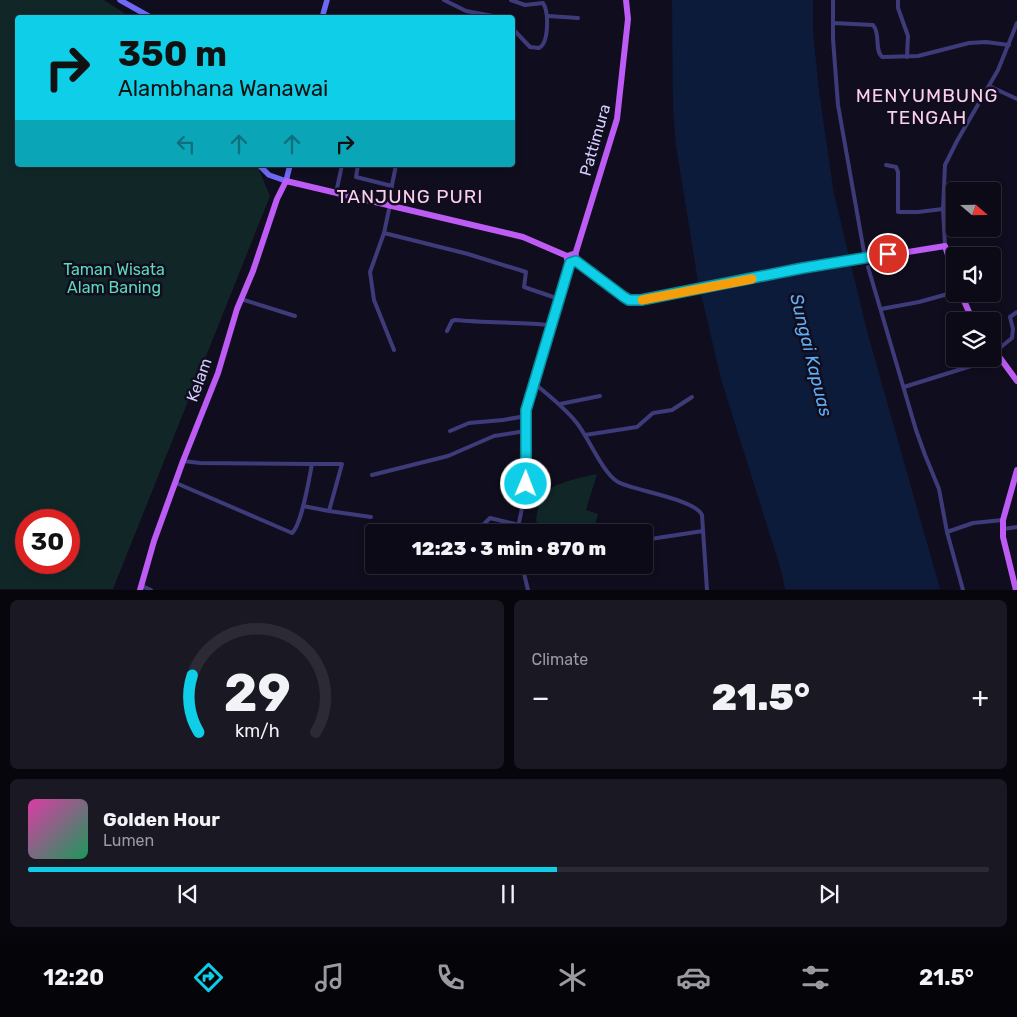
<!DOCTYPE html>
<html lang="en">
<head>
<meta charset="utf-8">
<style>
  body { margin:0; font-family:Rubik,sans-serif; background:#1a1823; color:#f1f3f6; height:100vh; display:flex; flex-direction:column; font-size:19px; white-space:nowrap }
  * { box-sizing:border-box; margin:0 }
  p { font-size:16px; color:#9a9aa1 }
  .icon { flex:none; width:28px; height:28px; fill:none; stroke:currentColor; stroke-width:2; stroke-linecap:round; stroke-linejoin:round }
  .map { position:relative; height:590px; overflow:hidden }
  .drawer { display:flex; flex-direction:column; gap:10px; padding:10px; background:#07060c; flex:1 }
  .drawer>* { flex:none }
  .banner { position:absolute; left:15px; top:15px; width:500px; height:152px; border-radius:5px; box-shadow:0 2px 8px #0003,0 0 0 1px #2c2b35; background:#0ecfe7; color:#111; overflow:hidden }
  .needle { width:32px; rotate:110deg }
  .fabs { position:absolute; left:946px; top:182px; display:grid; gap:10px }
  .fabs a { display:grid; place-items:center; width:55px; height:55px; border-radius:5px; background:#0c0a16; box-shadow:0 2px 8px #0003,0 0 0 1px #2c2b35; font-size:25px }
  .speed { position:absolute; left:15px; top:509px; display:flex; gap:10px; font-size:25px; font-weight:700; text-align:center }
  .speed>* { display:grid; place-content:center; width:65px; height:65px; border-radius:50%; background:#0c0a16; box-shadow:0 2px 8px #0003,0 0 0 1px #2c2b35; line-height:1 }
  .speed .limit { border:8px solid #d22; background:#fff; color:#111 }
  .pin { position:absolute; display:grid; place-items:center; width:42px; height:42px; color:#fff; margin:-21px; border:2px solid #fff; border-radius:50%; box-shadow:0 1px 5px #0007 }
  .me { position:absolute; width:55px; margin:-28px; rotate:1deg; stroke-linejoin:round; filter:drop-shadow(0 0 4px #0008) }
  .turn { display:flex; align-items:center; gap:18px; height:105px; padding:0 20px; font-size:22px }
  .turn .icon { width:65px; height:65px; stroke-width:2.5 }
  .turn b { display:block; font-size:35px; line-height:42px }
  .lanes { display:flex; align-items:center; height:48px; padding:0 20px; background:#0003; justify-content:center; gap:25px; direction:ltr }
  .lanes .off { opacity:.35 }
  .big { font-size:38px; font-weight:800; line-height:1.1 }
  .drawer .widget { flex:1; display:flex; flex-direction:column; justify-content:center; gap:8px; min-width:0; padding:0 18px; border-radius:8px; background:#1a1823 }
  .drawer .dial { align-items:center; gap:0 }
  .dial svg { height:130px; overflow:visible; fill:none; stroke:#2c2b35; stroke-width:7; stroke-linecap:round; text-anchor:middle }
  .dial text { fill:#f1f3f6; stroke:none }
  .song { display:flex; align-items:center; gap:15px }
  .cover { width:60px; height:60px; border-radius:8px; background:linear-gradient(135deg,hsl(320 70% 55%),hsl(150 70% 35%)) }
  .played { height:5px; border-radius:2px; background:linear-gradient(90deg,#0ecfe7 55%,#2c2b35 55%) }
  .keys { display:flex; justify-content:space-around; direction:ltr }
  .heat { display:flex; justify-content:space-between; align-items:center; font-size:28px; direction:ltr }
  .drawer .tiles { flex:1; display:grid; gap:10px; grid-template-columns:1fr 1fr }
  .widget:last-child { grid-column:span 2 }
  .trip { position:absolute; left:365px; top:524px; width:288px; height:50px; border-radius:5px; background:#0c0a16; box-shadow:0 2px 8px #0003,0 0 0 1px #2c2b35; font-weight:800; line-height:50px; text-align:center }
  .menu { display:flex; height:80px; justify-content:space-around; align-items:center; background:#050409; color:#9a9aa1 }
  .menu .icon { width:35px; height:35px }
  .menu .active { color:#0ecfe7 }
  .menu b { font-size:22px; color:#f1f3f6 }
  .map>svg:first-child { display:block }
  .green { fill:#112727; fill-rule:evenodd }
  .water { fill:#0c1b39 }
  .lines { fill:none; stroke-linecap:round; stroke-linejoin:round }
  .street { stroke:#3e3b7a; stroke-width:4 }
  .secondary { stroke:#6f6af6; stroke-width:5.5 }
  .primary { stroke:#bd5bf5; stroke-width:6 }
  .route-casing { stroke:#098796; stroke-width:12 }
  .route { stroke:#0ecfe7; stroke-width:9 }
  .slow { stroke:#f59e0b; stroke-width:9 }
  .labels { text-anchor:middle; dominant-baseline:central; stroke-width:5; stroke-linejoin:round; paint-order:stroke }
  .street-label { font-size:16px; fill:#d3cdfc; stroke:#100d1e }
  .park-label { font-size:16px; fill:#5ed7ba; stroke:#100d1e }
  .water-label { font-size:18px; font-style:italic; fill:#61aff6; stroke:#100d1e }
  .quarter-label { font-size:19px; letter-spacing:1px; fill:#fccfeb; stroke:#100d1e }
</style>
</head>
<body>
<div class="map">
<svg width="1017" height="590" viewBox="0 0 1017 590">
  <rect width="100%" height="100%" fill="#100d1e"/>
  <g class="green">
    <path d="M0,0h104l26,17 -112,1v147h239l13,31 -157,393h-113zM26,520h43v42h-43z"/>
    <path d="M597,474l-11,36 12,4 -5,18h-47l-1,-3 -5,-2 -4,-6c1,-10 4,-23 11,-30 8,-8 39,-15 50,-17z"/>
  </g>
  <polygon class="water" points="672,0 813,0 813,32 819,91 834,194 867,331 940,589 785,589 781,570 721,379 698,281 676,146 673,110"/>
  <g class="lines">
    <g class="street">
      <polyline points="444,0 466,11 504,18"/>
      <path d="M511,0l14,5 18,-2c6,9 6,40 -4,45l-9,-1 -18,-19"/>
      <polyline points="833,0 833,39 838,105 864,252"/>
      <polyline points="898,0 898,8 908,36 907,57"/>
      <polyline points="548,16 578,18"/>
      <path d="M833,23l40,2c8,9 1,25 9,32l36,-1 51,-13 17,-1 23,3"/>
      <polyline points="989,86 1017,99"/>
      <polyline points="358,165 356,177 392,186"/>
      <polyline points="886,165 896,167 898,172 898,212 918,212 943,209"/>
      <polyline points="336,193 342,165"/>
      <polyline points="388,205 396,165"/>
      <polyline points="390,205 384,233 370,272 374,300 394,350"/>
      <polyline points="384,233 468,254 526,272 524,287 559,299"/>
      <polyline points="945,246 943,209 945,165 957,141 998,70 1017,23"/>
      <polyline points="868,267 916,430 925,455 939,489 947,532 963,590"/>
      <polyline points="241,299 295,316"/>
      <polyline points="881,309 919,302 955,292"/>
      <path d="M447,331l5,-10 3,-1c32,3 64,2 97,5"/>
      <polyline points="996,351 1012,338 1013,329 1010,317 1017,312"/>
      <path d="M534,383c14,12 30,24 42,39 12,14 27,52 42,60 17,9 77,17 84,33l5,75"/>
      <polyline points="904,387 1000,357"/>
      <polyline points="560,404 600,396"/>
      <polyline points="450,431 469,423 503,420 526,416"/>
      <polyline points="585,435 637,427 653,413 672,410 692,397"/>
      <polyline points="312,464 342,464 329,511 371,517"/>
      <polyline points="372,475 448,456 494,436 526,431"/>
      <path d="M176,483l116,50c10,-9 17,-54 20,-69l-112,-1 -17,-2"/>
      <polyline points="303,506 329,511"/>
      <polyline points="1003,529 1017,527"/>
      <polyline points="461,530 464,532"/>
      <polyline points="476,532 490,518 519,525"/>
      <polyline points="517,532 525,494 527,410 570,263"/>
      <polyline points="947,532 973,523 1003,520"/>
      <polyline points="644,540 703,531"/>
      <polyline points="522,565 528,590"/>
      <polyline points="142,586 151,590"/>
    </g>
    <g class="secondary">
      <polyline points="120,0 152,18"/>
      <polyline points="322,18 327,0"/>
      <polyline points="259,165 269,175 286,181 290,165"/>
    </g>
    <g class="primary">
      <polyline points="575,255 617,119 628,19 626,0"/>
      <path d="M575,261c11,11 44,37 59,39l64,-10 105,-21 142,-23 10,30"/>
      <polyline points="961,294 973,321"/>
      <polyline points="992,347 1017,381"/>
      <polyline points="140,590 154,541 183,461 218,373 237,309 253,271 277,199 286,181 523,237 567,256 573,254 576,256 575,261 570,263 567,259 567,256"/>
      <polyline points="1016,590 1003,537 1003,520 1017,470"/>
    </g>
  </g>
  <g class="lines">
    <g class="route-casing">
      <polyline id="route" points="526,484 526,410 570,263 576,261 624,297 629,300 641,300 803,268 888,254"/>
    </g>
    <use href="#route" class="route"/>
    <polyline class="slow" points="642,300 752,279"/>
  </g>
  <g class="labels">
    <g class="street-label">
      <text transform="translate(595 140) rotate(-74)">Pattimura</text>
      <text transform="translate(199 380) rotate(-70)">Kelam</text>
    </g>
    <g class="park-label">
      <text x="114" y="269">Taman Wisata<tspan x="114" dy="18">Alam Baning</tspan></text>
    </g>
    <g class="water-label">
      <text transform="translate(811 355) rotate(76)">Sungai Kapuas</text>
    </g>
    <g class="quarter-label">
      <text x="927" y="95">MENYUMBUNG<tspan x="927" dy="22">TENGAH</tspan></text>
      <text x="410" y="196">TANJUNG PURI</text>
    </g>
  </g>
</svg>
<div class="fabs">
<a><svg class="needle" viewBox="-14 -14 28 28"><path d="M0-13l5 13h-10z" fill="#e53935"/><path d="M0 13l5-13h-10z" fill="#9a9aa1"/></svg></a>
<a><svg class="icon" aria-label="sound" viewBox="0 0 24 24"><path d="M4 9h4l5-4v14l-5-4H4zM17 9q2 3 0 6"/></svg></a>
<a><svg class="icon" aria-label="layers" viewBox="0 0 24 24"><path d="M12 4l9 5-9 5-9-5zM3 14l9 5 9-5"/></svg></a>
</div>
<div class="speed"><div class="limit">30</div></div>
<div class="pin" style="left:888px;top:254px;background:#d93025"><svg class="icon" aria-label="arrive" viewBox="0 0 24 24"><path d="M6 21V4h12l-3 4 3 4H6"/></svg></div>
<svg class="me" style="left:526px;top:484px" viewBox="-20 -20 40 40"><circle r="17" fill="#0ecfe7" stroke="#fff" stroke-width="3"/><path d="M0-11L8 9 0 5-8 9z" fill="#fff"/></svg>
<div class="trip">12:23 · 3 min · 870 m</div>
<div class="banner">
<div class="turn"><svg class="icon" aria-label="right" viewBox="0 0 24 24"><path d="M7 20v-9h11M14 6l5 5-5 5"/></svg><div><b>350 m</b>Alambhana Wanawai</div></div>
<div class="lanes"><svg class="icon off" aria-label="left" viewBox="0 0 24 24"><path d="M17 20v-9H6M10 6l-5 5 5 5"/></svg><svg class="icon off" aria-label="ahead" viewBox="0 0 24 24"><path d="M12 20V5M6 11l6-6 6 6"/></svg><svg class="icon off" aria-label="ahead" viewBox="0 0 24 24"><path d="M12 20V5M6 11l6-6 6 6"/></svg><svg class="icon" aria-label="right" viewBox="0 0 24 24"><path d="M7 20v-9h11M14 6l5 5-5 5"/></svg></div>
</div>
</div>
<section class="drawer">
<div class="tiles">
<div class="widget dial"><svg viewBox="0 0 100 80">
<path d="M14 69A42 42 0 1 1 86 69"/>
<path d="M14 69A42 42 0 0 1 10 34" stroke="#0ecfe7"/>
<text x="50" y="56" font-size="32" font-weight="700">29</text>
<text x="50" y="72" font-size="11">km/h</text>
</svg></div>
<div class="widget"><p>Climate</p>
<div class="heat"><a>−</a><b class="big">21.5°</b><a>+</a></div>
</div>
<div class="widget">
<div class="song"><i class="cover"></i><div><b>Golden Hour</b><p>Lumen</p></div></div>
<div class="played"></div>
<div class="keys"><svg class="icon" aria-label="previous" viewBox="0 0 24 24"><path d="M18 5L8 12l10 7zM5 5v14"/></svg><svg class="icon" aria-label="pause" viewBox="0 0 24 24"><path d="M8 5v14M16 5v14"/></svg><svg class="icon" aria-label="next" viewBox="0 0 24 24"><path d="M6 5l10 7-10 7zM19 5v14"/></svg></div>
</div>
</div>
</section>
<nav class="menu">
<b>12:20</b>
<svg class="icon active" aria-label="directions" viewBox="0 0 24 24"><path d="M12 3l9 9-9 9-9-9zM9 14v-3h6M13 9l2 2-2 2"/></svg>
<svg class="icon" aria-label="music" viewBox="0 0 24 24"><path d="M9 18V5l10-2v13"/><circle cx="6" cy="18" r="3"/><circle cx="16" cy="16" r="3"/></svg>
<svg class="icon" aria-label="phone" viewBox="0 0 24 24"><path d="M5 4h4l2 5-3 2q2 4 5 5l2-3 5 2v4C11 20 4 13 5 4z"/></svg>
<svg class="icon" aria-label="climate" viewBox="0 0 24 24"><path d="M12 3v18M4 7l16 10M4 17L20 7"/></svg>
<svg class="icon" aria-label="car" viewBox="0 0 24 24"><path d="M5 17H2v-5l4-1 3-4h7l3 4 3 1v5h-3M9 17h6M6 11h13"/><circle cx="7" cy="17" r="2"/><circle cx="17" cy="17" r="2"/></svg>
<svg class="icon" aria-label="filters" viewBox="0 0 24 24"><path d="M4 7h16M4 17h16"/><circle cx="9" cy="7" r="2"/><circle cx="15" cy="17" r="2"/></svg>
<b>21.5°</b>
</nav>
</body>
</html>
